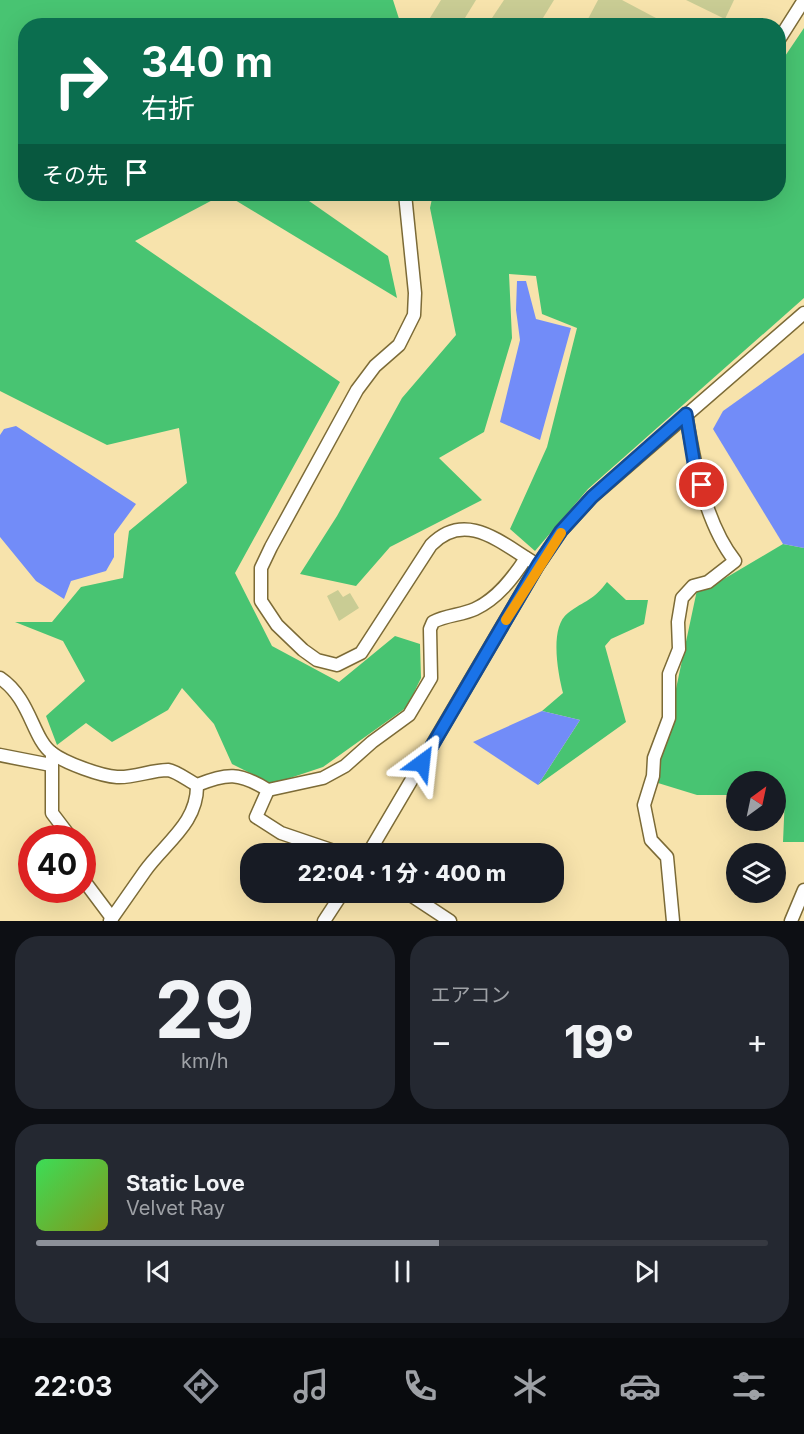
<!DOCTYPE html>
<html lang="ja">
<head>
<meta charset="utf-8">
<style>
  body { margin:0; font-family:Inter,"Noto Sans JP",sans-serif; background:#242831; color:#f1f3f6; height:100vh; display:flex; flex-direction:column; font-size:22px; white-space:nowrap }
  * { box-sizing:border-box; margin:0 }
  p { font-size:20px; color:#9ea1a6 }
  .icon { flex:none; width:33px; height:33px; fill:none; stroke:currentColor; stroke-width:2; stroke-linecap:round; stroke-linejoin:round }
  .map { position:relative; height:921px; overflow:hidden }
  .sheet { display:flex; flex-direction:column; gap:15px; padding:15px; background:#0d0f14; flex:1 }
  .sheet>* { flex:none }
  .guide { position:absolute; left:18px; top:18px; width:768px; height:183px; border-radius:24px; box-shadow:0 6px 24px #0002; background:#0b6e4f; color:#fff; overflow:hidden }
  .needle { width:39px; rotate:33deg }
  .tools { position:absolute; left:726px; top:771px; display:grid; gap:12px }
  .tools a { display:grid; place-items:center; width:60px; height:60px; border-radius:50%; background:#171b24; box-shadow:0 6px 24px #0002; font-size:30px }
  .speed { position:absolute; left:18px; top:825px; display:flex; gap:12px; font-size:30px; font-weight:700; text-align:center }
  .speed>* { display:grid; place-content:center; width:78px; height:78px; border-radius:50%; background:#171b24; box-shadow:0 6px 24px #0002; line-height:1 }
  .speed .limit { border:9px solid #d22; background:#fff; color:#111 }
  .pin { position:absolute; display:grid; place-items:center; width:51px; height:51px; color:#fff; margin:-26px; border:3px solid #fff; border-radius:50%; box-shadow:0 2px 6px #0007 }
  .me { position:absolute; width:66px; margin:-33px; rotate:30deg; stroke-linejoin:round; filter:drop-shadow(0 0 4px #0008) }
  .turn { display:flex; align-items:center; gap:21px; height:126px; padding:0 24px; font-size:27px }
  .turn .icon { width:78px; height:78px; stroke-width:2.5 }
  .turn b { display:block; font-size:42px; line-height:51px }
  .then { display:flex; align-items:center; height:57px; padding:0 24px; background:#0003; gap:12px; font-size:22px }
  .big { font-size:45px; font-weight:800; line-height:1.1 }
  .sheet .tile { flex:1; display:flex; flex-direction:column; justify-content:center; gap:9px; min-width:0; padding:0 21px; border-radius:24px; background:#242831 }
  .sheet .dial { align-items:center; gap:0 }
  .dial b { font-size:78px; line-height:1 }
  .song { display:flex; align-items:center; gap:18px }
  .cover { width:72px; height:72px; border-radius:9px; background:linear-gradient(135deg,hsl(130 70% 55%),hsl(70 70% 35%)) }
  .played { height:6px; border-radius:3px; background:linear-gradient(90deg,#8c9099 55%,#363941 55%) }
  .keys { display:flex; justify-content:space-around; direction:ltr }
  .heat { display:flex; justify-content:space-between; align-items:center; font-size:33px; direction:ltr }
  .sheet .tiles { flex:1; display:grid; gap:15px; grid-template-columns:1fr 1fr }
  .tile:last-child { grid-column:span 2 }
  .trip { position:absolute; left:240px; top:843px; width:324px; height:60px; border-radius:24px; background:#171b24; box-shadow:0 6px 24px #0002; font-weight:800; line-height:60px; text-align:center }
  .tab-bar { display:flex; height:96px; justify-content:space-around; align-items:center; background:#090b0e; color:#9ea1a6 }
  .tab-bar .icon { width:42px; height:42px }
  .tab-bar .on { color:#8c9099 }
  .tab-bar b { font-size:27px; color:#f1f3f6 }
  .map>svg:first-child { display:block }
  .forest { fill:#48c472 }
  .water { fill:#728cf8 }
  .building { fill:#c9cc94 }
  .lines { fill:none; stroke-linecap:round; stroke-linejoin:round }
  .minor-casing { stroke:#7c6b37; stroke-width:15 }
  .minor { stroke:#fff; stroke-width:12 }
  .route-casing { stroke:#114b97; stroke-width:15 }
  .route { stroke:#1a73e8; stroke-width:10 }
  .slow { stroke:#f59e0b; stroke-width:10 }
</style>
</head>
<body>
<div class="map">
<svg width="804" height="921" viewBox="0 0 804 921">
  <rect width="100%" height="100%" fill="#f7e3ac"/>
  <g class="forest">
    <polygon points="0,0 393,0 401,25 26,26 26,194 224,194 135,241 340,382 235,573 272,646 339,682 395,636 420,644 421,678 407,707 323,767 272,784 232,764 214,724 182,688 168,710 112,742 86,723 57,745 46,716 85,681 63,641 15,622 52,622 81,587 123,578 129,531 187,483 179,428 107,445 0,391"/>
    <polygon points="804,28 804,298 588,489 535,551 510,529 547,447 577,328 542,314 536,276 509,274 512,338 484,432 439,458 482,500 390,547 356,586 300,574 337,516 402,398 456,335 430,208 433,194 778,194 779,65"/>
    <polygon points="225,194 299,194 388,256 397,298"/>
    <polygon points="783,544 804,548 804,842 783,842 785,796 776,795 776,782 736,782 736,795 697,795 658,783 660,764 697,590 712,586"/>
    <path d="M607,582l19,18h22l-4,24 -33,15 -6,7 21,76 -88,63 42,-65 -38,-9 21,-18c-5,-19 -14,-66 5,-80 17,-13 25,-12 39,-31z"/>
  </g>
  <g class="water">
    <polygon points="517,281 526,281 536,319 571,328 540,440 500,422 520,340 516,310"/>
    <polygon points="804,353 804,548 783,544 713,429 723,411"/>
    <polygon points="16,426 136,504 114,534 114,557 106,571 71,581 64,599 36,581 0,537 0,435 4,429"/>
    <polygon points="542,711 580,720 538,785 473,742"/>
  </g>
  <g class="building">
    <polygon points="441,0 476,0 460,26 425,26"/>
    <polygon points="504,0 554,0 538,26 504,26 492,18"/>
    <polygon points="598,0 622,0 671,26 601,26 588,19"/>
    <polygon points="686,0 734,0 725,19"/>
    <polygon points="338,590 343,597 350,593 359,608 339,621 327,596"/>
  </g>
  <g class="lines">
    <g class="minor-casing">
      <g id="minor">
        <polyline points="778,41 804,0"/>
        <path d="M405,194l10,99 -1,22 -15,30 -24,21 -18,24 -86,157 -10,21v33l16,24 26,25 14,10 20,5 24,-12 70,-108c36,-37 73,1 107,20"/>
        <path d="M0,678c31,21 32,60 52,75 13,10 49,23 65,24 17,1 34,-7 51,-7 8,1 21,11 29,15 30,-12 42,-13 71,5l55,-12 22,-12 27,-24 37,-27 22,-37 -1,-49 3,-7c13,-7 29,-7 42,-13 22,-10 38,-31 51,-51"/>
        <polyline points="52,753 52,813 71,838"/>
        <polyline points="0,755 51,765"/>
        <polyline points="268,790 256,817 281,833 343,854"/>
        <polyline points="368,854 538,565 561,531 592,497 804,313"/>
        <polyline points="82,860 82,868"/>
        <polyline points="82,878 112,918"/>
        <polyline points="406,892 450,921"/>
        <path d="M110,921c12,-17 23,-33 35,-50 20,-28 53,-48 52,-86"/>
        <polyline points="324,921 343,892"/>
        <path d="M673,921l-6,-64 -16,-17 -7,-35 9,-29 1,-18 15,-40v-44l10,-25 -1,-27 4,-24 11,-12 15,-4 27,-21c-30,-38 -41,-99 -49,-147"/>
        <polyline points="791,921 804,890"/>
      </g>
    </g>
    <use href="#minor" class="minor"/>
  </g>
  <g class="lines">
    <g class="route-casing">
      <polyline id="route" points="422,763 538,565 561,531 592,497 686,414 694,463 702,485"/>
    </g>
    <use href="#route" class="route"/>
    <polyline class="slow" points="506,620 561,533"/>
  </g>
</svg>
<div class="tools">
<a><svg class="needle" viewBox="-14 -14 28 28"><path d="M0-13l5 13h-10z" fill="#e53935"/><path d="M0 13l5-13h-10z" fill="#9ea1a6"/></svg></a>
<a><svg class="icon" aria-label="layers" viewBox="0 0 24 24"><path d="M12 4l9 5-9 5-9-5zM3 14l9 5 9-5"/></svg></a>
</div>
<div class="speed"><div class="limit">40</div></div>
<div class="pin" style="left:702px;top:485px;background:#d93025"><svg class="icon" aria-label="arrive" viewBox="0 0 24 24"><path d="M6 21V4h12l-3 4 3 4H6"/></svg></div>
<svg class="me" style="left:422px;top:763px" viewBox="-20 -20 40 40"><path d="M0-17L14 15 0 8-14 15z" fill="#1a73e8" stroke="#fff" stroke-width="4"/></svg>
<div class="trip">22:04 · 1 分 · 400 m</div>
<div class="guide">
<div class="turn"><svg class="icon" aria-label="right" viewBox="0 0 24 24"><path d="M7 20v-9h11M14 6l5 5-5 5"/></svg><div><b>340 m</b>右折</div></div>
<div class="then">その先<svg class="icon" aria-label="arrive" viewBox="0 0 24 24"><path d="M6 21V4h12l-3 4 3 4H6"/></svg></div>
</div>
</div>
<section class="sheet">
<div class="tiles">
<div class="tile dial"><b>29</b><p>km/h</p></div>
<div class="tile"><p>エアコン</p>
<div class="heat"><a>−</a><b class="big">19°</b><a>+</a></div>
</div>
<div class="tile">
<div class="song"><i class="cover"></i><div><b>Static Love</b><p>Velvet Ray</p></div></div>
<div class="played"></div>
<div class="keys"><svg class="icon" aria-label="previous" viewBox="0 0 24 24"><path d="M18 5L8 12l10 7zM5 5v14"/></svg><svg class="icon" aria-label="pause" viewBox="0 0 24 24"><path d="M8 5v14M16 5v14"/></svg><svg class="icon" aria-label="next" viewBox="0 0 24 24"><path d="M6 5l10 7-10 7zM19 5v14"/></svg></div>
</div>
</div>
</section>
<nav class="tab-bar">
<b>22:03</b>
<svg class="icon on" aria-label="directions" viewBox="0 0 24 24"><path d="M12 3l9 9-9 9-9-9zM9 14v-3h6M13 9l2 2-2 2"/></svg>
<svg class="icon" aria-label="music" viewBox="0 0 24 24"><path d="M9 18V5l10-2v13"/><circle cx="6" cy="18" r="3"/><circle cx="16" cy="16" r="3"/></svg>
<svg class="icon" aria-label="phone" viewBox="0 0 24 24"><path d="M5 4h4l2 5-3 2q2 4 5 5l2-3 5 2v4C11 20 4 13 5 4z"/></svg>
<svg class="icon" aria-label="climate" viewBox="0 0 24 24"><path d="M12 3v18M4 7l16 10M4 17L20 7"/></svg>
<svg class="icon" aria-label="car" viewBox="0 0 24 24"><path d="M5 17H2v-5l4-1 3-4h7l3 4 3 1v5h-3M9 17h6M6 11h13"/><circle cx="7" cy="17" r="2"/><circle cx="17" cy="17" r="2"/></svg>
<svg class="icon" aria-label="filters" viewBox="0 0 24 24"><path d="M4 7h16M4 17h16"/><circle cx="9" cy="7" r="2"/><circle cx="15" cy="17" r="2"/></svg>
</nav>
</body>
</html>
